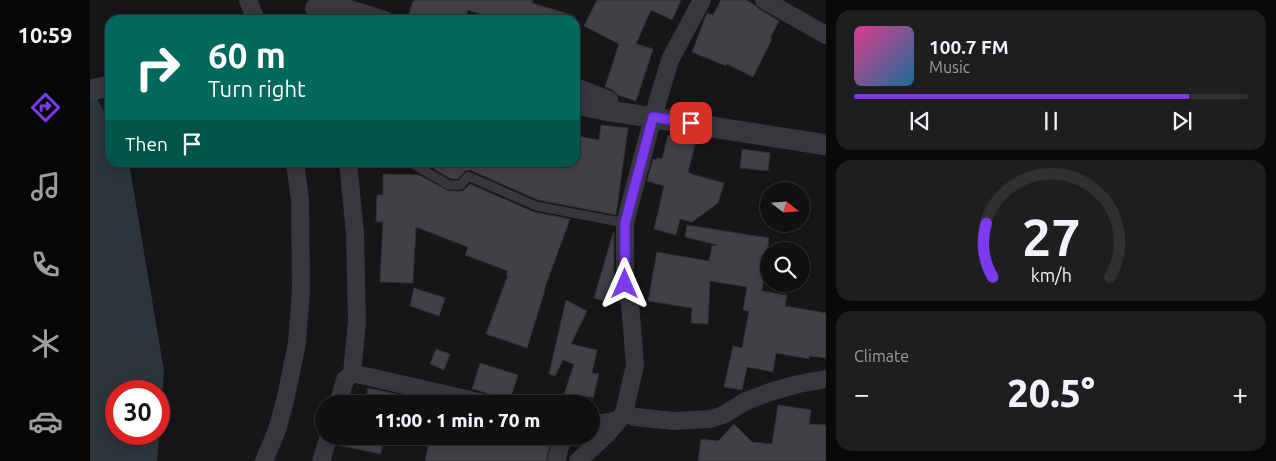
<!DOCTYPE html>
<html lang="en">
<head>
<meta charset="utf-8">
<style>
  body { margin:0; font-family:Ubuntu,sans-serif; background:#1e1e20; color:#f1f3f6; height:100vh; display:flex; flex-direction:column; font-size:19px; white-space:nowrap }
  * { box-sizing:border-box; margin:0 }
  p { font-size:16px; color:#9c9d9f }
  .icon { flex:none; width:28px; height:28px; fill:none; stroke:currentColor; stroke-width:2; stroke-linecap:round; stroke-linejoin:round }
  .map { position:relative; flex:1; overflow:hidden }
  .drawer { display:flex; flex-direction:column; gap:10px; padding:10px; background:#09090a; width:450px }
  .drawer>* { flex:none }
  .hud { position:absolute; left:15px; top:15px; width:475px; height:152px; border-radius:15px; box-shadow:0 2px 8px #0003,0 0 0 1px #303032; background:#00695c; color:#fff; overflow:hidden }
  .needle { width:32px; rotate:107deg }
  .controls { position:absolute; left:670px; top:182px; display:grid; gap:10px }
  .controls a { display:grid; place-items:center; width:50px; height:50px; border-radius:50%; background:#101012; box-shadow:0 2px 8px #0003,0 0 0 1px #303032; font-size:25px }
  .speed { position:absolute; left:15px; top:380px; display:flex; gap:10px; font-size:25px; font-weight:700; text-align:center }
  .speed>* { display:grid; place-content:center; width:65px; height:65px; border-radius:50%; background:#101012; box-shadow:0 2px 8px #0003,0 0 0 1px #303032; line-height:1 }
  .speed .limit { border:8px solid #d22; background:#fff; color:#111 }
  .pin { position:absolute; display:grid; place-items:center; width:42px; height:42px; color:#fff; margin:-21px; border-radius:10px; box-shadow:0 2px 8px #0006 }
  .me { position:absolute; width:55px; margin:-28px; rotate:0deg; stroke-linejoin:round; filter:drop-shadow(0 0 4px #0008) }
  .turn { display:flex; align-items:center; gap:18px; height:105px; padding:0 20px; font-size:22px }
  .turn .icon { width:65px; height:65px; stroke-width:2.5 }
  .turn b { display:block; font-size:35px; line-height:42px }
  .then { display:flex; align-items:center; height:48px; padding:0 20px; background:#0003; gap:10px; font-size:19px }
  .big { font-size:38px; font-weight:800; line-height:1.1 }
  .drawer .widget { flex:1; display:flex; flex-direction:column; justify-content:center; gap:8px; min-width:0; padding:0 18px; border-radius:15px; background:#1e1e20 }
  .drawer .dial { align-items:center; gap:0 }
  .dial svg { height:130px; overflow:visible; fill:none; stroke:#303032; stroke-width:7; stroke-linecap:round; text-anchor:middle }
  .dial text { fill:#f1f3f6; stroke:none }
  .song { display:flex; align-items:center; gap:15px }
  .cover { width:60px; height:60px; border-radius:8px; background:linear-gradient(135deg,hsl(330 70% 55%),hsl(200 70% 35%)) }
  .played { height:5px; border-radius:2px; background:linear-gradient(90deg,#7c3aed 85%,#303032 85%) }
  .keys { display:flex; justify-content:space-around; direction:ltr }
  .heat { display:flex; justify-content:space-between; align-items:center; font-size:28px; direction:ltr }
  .trip { position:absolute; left:225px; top:395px; width:285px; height:50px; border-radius:25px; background:#101012; box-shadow:0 2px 8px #0003,0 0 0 1px #303032; font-weight:800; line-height:50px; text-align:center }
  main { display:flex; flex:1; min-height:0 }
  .menu { display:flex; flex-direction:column; width:90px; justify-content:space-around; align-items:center; background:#060607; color:#9c9d9f }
  .menu .icon { width:35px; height:35px }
  .menu .active { color:#7c3aed }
  .menu b { font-size:22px; color:#f1f3f6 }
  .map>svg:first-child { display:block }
  .water { fill:#2c353c; fill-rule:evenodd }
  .building { fill:#404145; stroke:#303034 }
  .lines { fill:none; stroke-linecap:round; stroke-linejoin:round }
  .service { stroke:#37383d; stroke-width:9 }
  .minor { stroke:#37383d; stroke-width:18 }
  .tertiary { stroke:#37383d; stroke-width:21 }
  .route-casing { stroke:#51269a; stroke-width:12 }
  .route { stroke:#7c3aed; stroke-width:9 }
</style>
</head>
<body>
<main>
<nav class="menu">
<b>10:59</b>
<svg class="icon active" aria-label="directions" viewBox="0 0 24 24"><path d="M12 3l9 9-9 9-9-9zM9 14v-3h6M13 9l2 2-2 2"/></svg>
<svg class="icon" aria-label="music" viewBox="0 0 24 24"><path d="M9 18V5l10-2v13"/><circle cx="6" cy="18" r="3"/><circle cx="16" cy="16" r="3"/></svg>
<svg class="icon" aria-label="phone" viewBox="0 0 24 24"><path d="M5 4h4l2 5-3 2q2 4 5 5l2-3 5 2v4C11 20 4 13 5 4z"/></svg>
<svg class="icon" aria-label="climate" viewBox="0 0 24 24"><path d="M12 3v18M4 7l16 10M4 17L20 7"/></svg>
<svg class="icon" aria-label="car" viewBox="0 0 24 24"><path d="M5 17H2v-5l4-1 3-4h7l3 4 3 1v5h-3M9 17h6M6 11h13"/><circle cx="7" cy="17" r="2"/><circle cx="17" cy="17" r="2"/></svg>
</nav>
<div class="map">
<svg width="736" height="461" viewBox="0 0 736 461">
  <rect width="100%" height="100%" fill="#161618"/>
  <path class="water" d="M0,85l20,38v39l19,1 35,208 -7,90h-67zM26,391h43v43h-43z"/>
  <g class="building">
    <polygon points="325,0 443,0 442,3 485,16 484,20 410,20 378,10 375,19 373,18 372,20 317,20 323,1 325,1"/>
    <polygon points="507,0 591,0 582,20 561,10 546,44 563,49 546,101 528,95 523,90 515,87 529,44 494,26"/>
    <polygon points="631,0 656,0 665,5 669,9 689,21 680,38 682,39 663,77 637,64 636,66 602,52 617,13 623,15"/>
    <polygon points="511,125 538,128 526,215 448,200 380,170 375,171 368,179 361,179 344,169 346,162 485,162 485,155 488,136 509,140"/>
    <polygon points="578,135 606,142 598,172 601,173 601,174 634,183 628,203 602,222 590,219 586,235 564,229 574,186 557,181 563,159 566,160 567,158 572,159"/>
    <polygon points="652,149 680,153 678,171 650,168"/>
    <polygon points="293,174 329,175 359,191 373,191 380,184 444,212 480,219 454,290 455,290 437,348 396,334 418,275 416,275 418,271 375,255 378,247 326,227 323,283 290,282 293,222 286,222 287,195 293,195"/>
    <polygon points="597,225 679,238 672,291 697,295 695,306 736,313 736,358 719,356 719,359 686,353 683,372 657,367 652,390 634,387 643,346 652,348 659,311 653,310 657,287 620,281 618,324 601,323 602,308 558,301 567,252 619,261 622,246 628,245 595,237"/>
    <polygon points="523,233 524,233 524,284 527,296 524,295 521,303 504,298"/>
    <polygon points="324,288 355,298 349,316 320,306"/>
    <polygon points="476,300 497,311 481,344 507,350 502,373 509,374 503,398 495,396 494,404 471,404 484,364 473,360 465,376 459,374"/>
    <polygon points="346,349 360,354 354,370 340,364"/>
    <polygon points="390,363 428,375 421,396 415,394 413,400 406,398 400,394 382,389"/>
    <polygon points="278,388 334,400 333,404 275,404"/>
    <polygon points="688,405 721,410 719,424 736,425 736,461 608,461 611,439 628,441 644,424 662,442 682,444"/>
    <polygon points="249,436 294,436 291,454 247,445"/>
    <polygon points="340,436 462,436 456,461 335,461"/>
  </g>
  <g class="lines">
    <polyline class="service" points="310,162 323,164 359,185 371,185 378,176 446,206 535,223"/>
    <g class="minor">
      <polyline points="158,0 166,20"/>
      <polyline points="674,0 736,35"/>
      <polyline points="224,8 260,9 295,20"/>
      <polyline points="485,87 519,100 520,111"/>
      <polyline points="258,162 265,233 267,322 262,373 398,404"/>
      <polyline points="248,404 255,380 262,373"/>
      <polyline points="534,413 545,417 584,421 620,419 633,415 656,401 680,392 708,384 736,379"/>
      <polyline points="501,425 529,420 534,413 545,365 540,303 535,284 535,223 563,117 580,60 612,0"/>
      <polyline points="174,461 187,430 195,401 207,343 211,289 210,200 205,162"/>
      <polyline points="231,461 239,436"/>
      <polyline points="466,461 473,436"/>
      <polyline points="488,461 517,434 529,420"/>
    </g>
    <g class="tertiary">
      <polyline points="0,90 20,86"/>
      <polyline points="485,104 520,111 736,145"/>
    </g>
  </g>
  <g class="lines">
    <g class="route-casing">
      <polyline id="route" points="535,284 535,223 563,117 601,123"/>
    </g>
    <use href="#route" class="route"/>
  </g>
</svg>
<div class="controls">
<a><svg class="needle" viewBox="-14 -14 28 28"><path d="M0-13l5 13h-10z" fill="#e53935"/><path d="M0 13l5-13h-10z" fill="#9c9d9f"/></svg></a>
<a><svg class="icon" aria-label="search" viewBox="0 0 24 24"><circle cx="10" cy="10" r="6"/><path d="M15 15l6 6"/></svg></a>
</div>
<div class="speed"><div class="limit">30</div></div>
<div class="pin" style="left:601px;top:123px;background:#d93025"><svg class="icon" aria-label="arrive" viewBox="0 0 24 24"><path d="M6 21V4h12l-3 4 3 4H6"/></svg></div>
<svg class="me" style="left:535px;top:284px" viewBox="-20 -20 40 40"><path d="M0-17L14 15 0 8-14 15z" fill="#7c3aed" stroke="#fff" stroke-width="4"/></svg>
<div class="trip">11:00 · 1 min · 70 m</div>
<div class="hud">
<div class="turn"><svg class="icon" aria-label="right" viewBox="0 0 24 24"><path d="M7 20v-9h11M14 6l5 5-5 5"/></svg><div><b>60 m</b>Turn right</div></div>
<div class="then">Then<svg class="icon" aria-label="arrive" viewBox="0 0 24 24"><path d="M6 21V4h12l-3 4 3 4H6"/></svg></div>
</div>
</div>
<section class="drawer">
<div class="widget">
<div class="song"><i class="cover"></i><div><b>100.7 FM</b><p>Music</p></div></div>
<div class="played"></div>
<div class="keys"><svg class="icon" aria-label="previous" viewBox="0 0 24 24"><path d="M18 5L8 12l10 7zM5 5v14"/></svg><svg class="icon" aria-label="pause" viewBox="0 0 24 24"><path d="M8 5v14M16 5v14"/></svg><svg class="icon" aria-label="next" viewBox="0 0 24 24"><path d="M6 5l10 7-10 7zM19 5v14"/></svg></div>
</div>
<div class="widget dial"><svg viewBox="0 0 100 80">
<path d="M14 69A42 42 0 1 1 86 69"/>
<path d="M14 69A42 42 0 0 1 10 36" stroke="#7c3aed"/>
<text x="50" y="56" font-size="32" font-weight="700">27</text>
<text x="50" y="72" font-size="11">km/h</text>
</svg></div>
<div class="widget"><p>Climate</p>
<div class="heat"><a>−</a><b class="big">20.5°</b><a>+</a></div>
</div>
</section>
</main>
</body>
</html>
